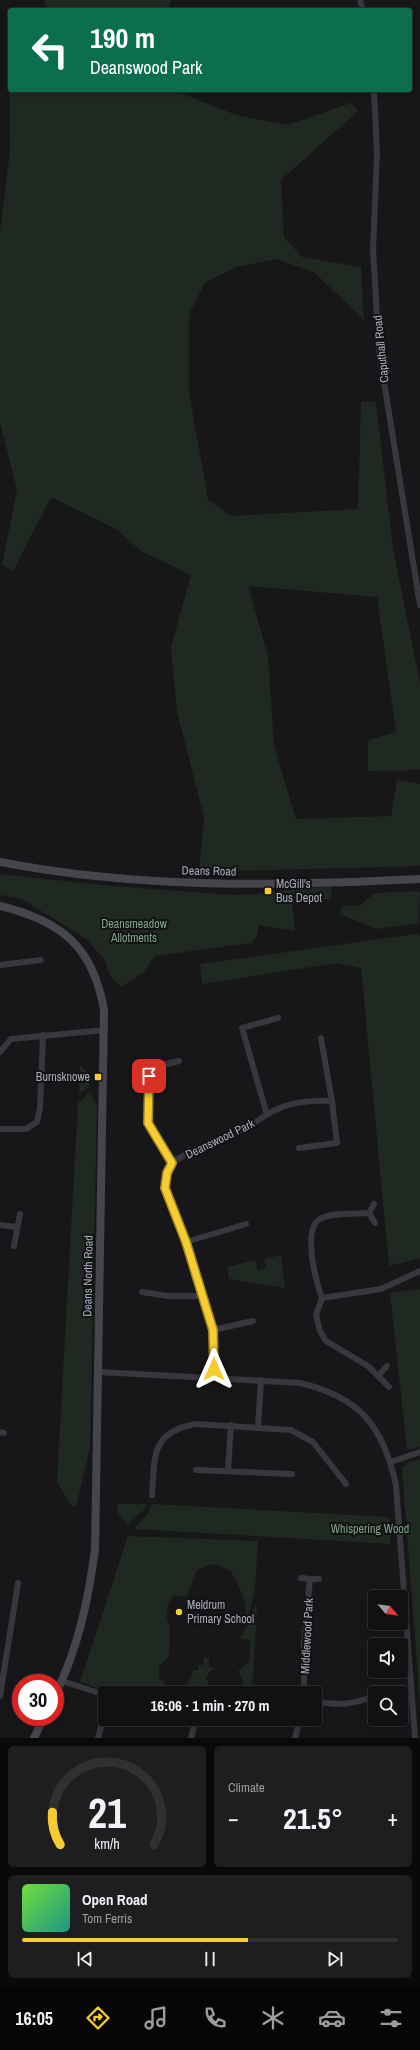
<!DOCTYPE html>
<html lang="en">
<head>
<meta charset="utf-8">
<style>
  body { margin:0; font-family:"Archivo Narrow",sans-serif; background:#1e1e20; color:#f1f3f6; height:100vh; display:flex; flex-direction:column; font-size:15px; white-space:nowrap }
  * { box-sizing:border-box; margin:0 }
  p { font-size:13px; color:#9c9d9f }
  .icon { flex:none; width:22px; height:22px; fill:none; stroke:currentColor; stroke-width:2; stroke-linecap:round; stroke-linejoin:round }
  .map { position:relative; height:1738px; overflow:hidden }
  .panel { display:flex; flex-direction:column; gap:8px; padding:8px; background:#09090a; flex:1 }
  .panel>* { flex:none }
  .top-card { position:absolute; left:8px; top:8px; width:404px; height:84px; border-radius:4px; box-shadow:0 2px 10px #0003,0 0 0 1px #303032; background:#0b6e4f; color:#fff; overflow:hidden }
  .needle { width:26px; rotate:119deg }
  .tools { position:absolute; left:368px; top:1590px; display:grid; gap:8px }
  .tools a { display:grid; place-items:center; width:40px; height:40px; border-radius:4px; background:#111012; box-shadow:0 2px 10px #0003,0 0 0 1px #303032; font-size:20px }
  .speed { position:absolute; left:12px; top:1674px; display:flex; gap:8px; font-size:20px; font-weight:700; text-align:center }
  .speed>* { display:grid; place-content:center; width:52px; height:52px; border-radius:50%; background:#111012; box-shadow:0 2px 10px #0003,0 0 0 1px #303032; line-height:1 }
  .speed .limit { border:6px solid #d22; background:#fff; color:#111 }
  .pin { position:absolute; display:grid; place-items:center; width:34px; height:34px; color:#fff; margin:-17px; border-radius:8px; box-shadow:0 2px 6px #0006 }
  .me { position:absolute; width:44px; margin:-22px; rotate:0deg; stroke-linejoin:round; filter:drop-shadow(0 0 3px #0008) }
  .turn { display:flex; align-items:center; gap:14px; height:84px; padding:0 16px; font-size:18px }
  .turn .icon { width:52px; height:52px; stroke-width:2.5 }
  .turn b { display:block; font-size:28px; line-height:34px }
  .big { font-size:30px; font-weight:800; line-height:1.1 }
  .panel .tile { flex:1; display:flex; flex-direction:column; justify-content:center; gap:6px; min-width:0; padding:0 14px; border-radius:6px; background:#1e1e20 }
  .panel .dial { align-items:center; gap:0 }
  .dial svg { height:104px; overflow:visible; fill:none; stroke:#303032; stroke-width:7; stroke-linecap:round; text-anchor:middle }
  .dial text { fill:#f1f3f6; stroke:none }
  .song { display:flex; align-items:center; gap:12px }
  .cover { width:48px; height:48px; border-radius:6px; background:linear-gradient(135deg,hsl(100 70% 55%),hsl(170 70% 35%)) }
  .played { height:4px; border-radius:2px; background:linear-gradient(90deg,#f6cd31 60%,#303032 60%) }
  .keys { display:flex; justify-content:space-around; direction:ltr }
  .heat { display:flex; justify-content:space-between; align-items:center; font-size:22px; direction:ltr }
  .panel .tiles { flex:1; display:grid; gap:8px; grid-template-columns:1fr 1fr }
  .tile:last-child { grid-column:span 2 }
  .trip { position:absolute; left:98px; top:1686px; width:224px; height:40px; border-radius:4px; background:#111012; box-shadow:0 2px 10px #0003,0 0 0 1px #303032; font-weight:800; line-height:40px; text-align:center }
  .tabs { display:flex; height:64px; justify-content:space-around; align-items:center; background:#070607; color:#9c9d9f }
  .tabs .icon { width:28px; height:28px }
  .tabs .on { color:#f6cd31 }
  .tabs b { font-size:18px; color:#f1f3f6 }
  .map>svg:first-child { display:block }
  .green { fill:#202822 }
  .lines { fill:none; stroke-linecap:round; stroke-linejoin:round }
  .street { stroke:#37373d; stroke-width:6 }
  .secondary { stroke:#45464d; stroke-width:8 }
  .route-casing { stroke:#a08520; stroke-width:10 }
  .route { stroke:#f6cd31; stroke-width:7 }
  .poi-dot { fill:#f6cd31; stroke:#121113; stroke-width:1.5 }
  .labels { text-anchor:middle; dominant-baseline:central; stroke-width:4; stroke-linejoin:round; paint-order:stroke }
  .street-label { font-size:12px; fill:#a8abb9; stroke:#121113 }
  .poi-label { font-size:12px; fill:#a8abb9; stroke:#121113; text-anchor:start }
  .park-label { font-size:12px; fill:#7fa486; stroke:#121113 }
</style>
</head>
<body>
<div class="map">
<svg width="420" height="1738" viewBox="0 0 420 1738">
  <rect width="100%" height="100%" fill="#171618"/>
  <g class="green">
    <polygon points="45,0 171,0 169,10 46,10"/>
    <polygon points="10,73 10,90 179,90 181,93 236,115 287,125 351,103 358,111 281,180 284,237 302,257 361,267 364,320 314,272 276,259 236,267 205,283 189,314 189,392 208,500 232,516 358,509 361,402 376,402 393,549 420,683 420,770 368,771 368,740 396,732 377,597 248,586 268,655 274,745 296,819 391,816 397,780 420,784 420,866 199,872 204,817 177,712 171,647 191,575 141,551 116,529 51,497 13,571 2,564 17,490 0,423 0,232 10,150 9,74"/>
    <polygon points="0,874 113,886 234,895 266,893 300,888 332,887 331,899 292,903 295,931 258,925 258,933 252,943 155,956 143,973 121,987 110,976 105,960 86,939 22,899 0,895"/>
    <polygon points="417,891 420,892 419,923 377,929 340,914 343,906 359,906 375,893"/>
    <polygon points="417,934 420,936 420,1258 389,1266 361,968 337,963 202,984 200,964"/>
    <polygon points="80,1065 90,1075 89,1086 79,1094"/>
    <polygon points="90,1092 97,1106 90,1448 76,1506 71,1505 57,1482 78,1103"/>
    <polygon points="281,1255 285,1288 229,1279 227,1267 255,1260 258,1271 266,1268 264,1259"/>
    <polygon points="420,1289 420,1447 407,1450 390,1293"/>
    <polygon points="420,1460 420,1704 402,1468 410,1461"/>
    <polygon points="118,1504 146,1504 145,1509 128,1525 117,1512"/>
    <polygon points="152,1504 389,1517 391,1544 134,1529 149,1512"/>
    <path d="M128,1536l130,5 -3,48 -8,32h-1c1,-22 -6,-33 -16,-51l-17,-6 -16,6 -10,26h-12l-7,7 -1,17 3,4 -1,33 -10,9v11l10,12 10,1 13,-13 1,-7h5l1,-5h4l1,-8 5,1v9l6,1 -6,4 -3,6 3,6 -4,9h-94l-31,-11z"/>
    <polygon points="255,1606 257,1606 252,1693 238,1693 242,1689 243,1680 238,1671 249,1662 250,1640 239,1639 249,1624"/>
  </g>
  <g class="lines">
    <g class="street">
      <polyline points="360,0 363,10"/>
      <polyline points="374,90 377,153 373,249 379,351 420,605"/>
      <polyline points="0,965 41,960"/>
      <polyline points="0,1052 11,1039 105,1030"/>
      <polyline points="267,1115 242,1028 278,1018"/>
      <polyline points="0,1129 26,1129 37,1122 40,1108 43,1035"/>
      <polyline points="299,1148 337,1143 332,1101 321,1038"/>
      <polyline points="172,1163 148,1123 149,1076 151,1070 154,1067 179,1061"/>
      <polyline points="369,1213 375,1223"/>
      <polyline points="0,1225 17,1227"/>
      <polyline points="186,1242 246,1224"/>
      <polyline points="14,1246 20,1214"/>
      <polyline points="142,1292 168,1296 203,1296"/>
      <path d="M322,1298c-6,-16 -20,-69 -2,-79 11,-7 36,-5 49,-6l5,-9"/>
      <polyline points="213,1330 253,1321"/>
      <path d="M99,1372l201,11c60,14 83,43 96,102l19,253"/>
      <polyline points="379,1375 387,1366"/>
      <path d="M214,1378c3,-48 -12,-91 -28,-136 -6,-17 -18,-36 -20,-54 -1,-7 1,-17 5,-23 7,-11 47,-23 60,-29 15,-7 28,-17 42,-25 17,-9 40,-11 59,-10"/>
      <polyline points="389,1387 368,1366 326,1341 320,1331 316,1315 322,1298 381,1289 420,1271"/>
      <polyline points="258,1427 261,1380"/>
      <polyline points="0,1432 4,1433"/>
      <polyline points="391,1462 420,1452"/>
      <polyline points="196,1470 292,1474"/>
      <polyline points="228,1471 231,1425"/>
      <path d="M152,1495c3,-38 -2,-63 44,-71l95,6 22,12 33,42"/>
      <polyline points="301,1578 310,1579"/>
      <polyline points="62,1681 105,1695"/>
      <polyline points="304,1693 304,1643 310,1579 319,1579"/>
      <polyline points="383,1693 411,1692"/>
      <polyline points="0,1696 18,1583"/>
      <path d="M315,1702c26,3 36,3 60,-6"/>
      <polyline points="98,1738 105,1712"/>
      <polyline points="191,1738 195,1723"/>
      <polyline points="295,1738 300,1719"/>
    </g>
    <g class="secondary">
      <path d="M0,862c138,27 280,24 420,17"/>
      <path d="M0,906c61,15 93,40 104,104l-9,540c-7,51 -17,99 -40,145"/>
      <polyline points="34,1738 44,1717"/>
    </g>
  </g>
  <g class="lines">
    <g class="route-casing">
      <polyline id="route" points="149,1076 148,1123 172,1163 167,1173 165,1188 186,1242 213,1330 214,1369"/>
    </g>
    <use href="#route" class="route"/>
  </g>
  <g class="poi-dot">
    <rect x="264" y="887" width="8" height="8" rx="2"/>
    <rect x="94" y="1073" width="8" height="8" rx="2"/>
    <circle cx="179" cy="1612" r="4"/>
  </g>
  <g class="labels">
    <g class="street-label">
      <text transform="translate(381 349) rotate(-96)">Caputhall Road</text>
      <text transform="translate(209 871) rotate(1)">Deans Road</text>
      <text transform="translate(220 1139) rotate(-26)">Deanswood Park</text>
      <text transform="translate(88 1276) rotate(-89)">Deans North Road</text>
      <text transform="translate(307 1636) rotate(-87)">Middlewood Park</text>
    </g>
    <g class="poi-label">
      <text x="276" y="884">McGill's<tspan x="276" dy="14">Bus Depot</tspan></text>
      <text x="90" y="1077" text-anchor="end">Burnsknowe</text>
      <text x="187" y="1605">Meldrum<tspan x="187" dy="14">Primary School</tspan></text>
    </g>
    <g class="park-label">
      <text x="134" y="924">Deansmeadow<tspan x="134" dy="14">Allotments</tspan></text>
      <text x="370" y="1529">Whispering Wood</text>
    </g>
  </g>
</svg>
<div class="tools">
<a><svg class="needle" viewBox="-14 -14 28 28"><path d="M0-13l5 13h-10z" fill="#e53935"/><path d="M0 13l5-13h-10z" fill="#9c9d9f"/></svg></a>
<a><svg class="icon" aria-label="sound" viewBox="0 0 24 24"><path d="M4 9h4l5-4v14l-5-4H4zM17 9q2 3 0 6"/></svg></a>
<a><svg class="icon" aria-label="search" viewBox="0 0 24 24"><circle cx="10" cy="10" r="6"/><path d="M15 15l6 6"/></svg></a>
</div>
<div class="speed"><div class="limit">30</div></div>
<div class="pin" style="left:149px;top:1076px;background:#d93025"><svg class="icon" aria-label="arrive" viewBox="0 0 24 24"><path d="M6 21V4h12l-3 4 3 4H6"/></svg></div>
<svg class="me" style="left:214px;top:1369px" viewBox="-20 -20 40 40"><path d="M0-17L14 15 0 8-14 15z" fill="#f6cd31" stroke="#fff" stroke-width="4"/></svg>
<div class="trip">16:06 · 1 min · 270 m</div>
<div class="top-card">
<div class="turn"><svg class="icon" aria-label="left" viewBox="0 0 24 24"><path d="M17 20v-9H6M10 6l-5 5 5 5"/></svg><div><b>190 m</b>Deanswood Park</div></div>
</div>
</div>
<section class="panel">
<div class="tiles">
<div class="tile dial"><svg viewBox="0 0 100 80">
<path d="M14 69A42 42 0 1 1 86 69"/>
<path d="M14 69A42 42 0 0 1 8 44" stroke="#f6cd31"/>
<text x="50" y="56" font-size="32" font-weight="700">21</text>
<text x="50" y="72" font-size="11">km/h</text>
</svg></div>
<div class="tile"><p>Climate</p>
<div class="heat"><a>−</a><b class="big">21.5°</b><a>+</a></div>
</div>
<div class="tile">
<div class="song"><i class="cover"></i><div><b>Open Road</b><p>Tom Ferris</p></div></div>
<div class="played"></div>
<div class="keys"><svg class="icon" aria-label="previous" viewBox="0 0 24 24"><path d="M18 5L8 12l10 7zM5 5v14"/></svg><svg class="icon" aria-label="pause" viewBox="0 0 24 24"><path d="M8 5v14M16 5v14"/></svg><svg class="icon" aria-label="next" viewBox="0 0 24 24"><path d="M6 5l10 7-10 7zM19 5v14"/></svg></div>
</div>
</div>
</section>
<nav class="tabs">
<b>16:05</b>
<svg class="icon on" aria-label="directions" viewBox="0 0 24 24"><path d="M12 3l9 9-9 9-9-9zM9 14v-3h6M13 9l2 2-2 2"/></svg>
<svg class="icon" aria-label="music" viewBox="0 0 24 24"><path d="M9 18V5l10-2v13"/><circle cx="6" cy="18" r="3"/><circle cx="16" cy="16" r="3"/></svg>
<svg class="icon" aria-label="phone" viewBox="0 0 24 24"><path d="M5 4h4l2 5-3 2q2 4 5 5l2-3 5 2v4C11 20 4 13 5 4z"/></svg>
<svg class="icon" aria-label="climate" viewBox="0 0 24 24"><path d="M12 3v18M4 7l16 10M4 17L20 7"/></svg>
<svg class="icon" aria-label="car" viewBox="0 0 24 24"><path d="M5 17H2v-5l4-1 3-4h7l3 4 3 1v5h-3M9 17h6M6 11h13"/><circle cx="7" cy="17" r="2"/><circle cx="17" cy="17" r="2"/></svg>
<svg class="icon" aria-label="filters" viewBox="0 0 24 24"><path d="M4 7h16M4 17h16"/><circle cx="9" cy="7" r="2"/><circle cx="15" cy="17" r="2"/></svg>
</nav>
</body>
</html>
